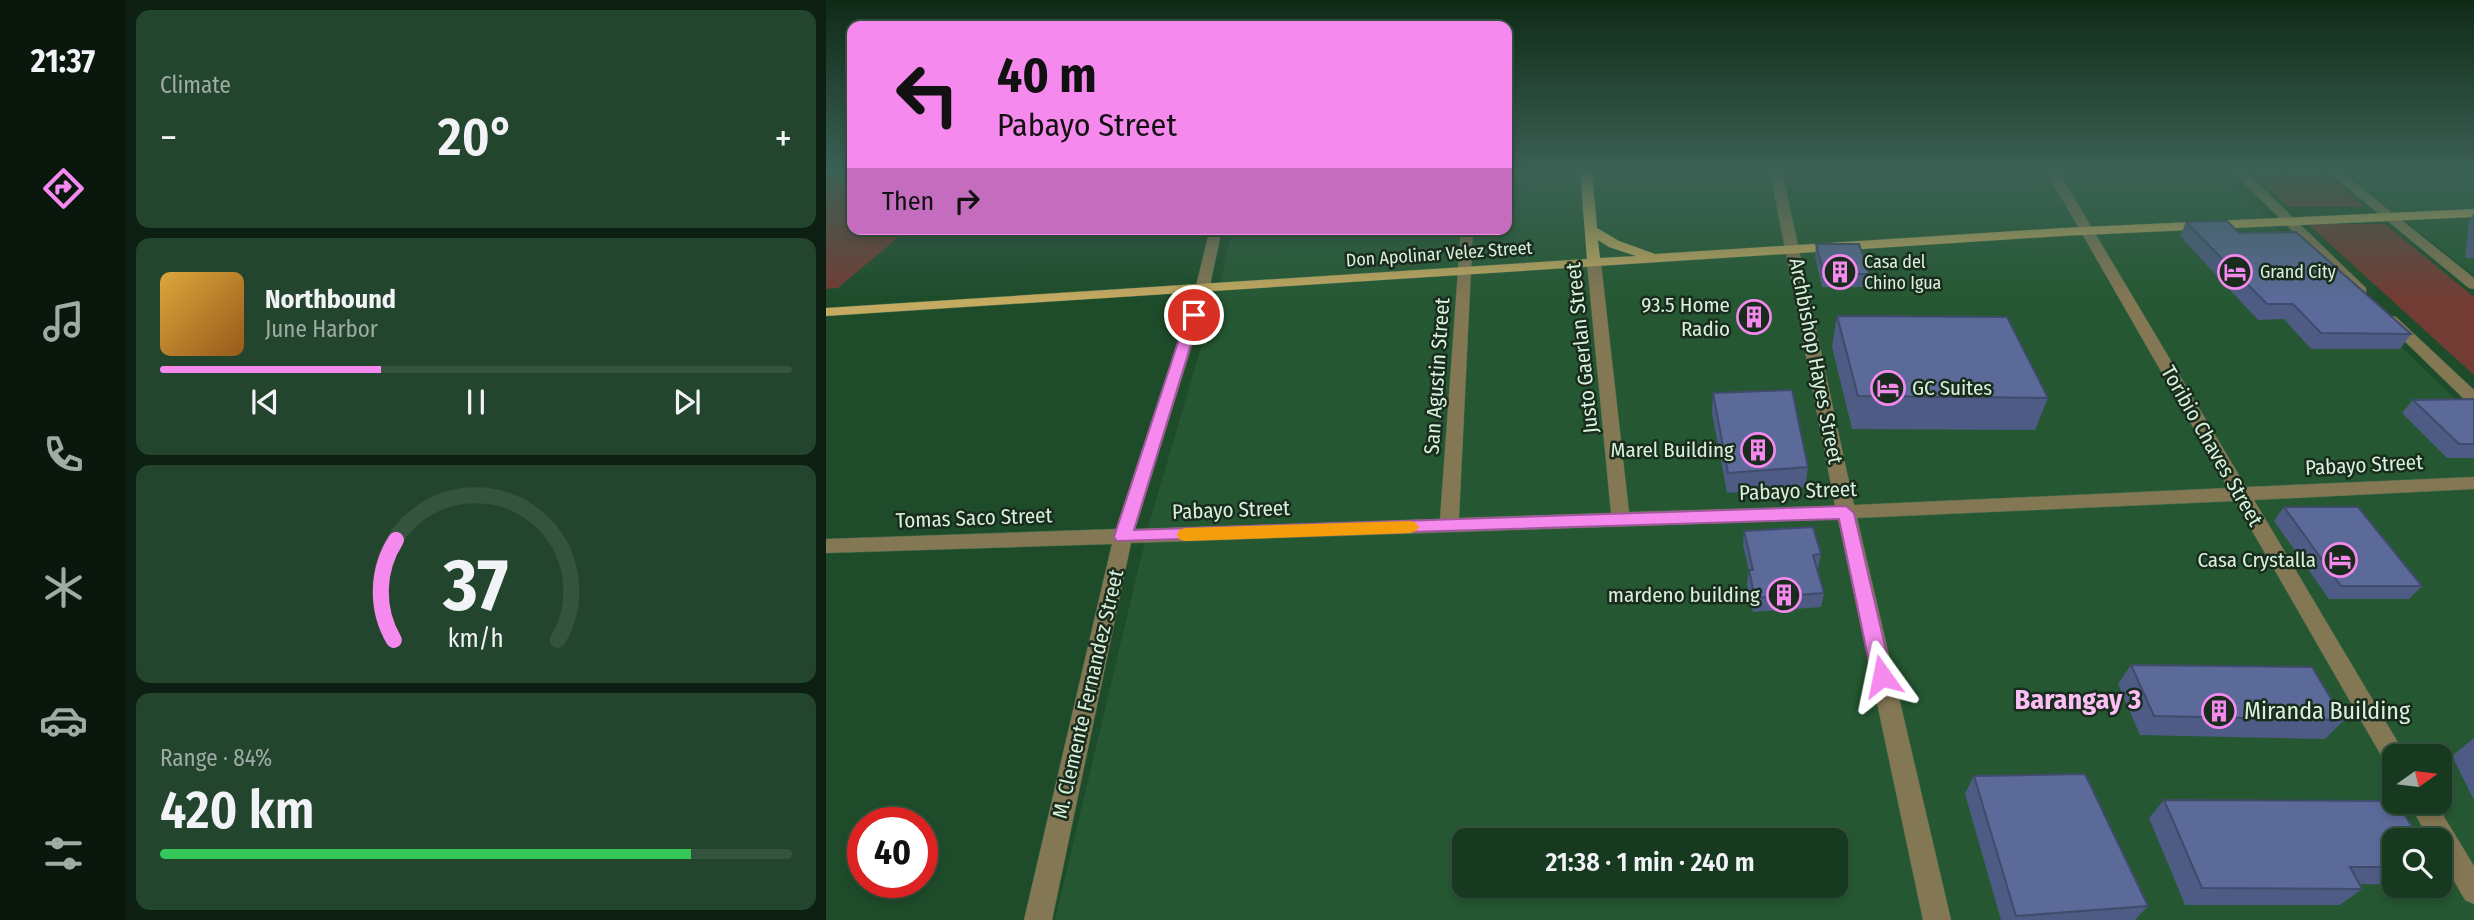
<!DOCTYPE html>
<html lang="en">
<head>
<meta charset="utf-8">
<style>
  body { margin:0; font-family:"Fira Sans Condensed",sans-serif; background:#23442d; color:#f1f3f6; height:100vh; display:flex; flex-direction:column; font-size:26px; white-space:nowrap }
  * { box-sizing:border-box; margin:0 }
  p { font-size:23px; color:#9eaca5 }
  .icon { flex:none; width:38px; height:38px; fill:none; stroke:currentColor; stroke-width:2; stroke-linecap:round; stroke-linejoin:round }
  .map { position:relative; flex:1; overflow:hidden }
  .panel { display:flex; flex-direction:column; gap:10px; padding:10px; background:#0c1f12; width:700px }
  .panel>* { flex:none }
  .hud { position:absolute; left:21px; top:21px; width:665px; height:214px; border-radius:14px; box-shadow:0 4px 10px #0003,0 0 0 2px #35533e; background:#f589ee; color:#111; overflow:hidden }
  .needle { width:46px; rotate:76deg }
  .tools { position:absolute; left:1556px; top:744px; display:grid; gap:14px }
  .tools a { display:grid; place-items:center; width:70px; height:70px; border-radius:14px; background:#163920; box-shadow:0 4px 10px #0003,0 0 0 2px #35533e; font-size:35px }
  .speed { position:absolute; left:21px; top:807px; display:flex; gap:14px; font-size:35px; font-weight:700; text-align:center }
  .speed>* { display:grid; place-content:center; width:91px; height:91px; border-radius:50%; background:#163920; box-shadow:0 4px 10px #0003,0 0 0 2px #35533e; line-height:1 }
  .speed .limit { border:10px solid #d22; background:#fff; color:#111 }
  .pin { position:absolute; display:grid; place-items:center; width:60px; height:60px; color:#fff; margin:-30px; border:4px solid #fff; border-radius:50%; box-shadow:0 2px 7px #0007 }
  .me { position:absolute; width:77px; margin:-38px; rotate:348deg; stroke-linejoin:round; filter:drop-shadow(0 0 5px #0008) }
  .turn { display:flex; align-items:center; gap:24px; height:147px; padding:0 35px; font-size:32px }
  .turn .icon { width:91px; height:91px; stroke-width:2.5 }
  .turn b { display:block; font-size:49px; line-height:60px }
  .then { display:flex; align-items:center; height:66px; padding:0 35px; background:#0003; gap:14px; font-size:26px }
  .big { font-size:52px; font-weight:600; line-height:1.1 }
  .panel .widget { flex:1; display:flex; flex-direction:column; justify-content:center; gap:10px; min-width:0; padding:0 24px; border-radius:14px; background:#23442d }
  .panel .dial { align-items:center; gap:0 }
  .dial svg { height:182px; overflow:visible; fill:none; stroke:#35533e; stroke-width:7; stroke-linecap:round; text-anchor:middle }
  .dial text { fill:#f1f3f6; stroke:none }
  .song { display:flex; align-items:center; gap:21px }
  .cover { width:84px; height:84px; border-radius:10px; background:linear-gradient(135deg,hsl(40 70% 55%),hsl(30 70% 35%)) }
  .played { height:7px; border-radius:4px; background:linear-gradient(90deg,#f589ee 35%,#35533e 35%) }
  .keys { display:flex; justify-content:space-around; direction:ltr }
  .heat { display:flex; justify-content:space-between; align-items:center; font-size:38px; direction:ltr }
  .charge { height:10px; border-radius:5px; background:linear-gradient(90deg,#34c759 84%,#35533e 0) }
  .trip { position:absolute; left:626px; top:828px; width:396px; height:70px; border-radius:14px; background:#163920; box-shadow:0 4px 10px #0003,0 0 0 2px #35533e; font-weight:600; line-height:70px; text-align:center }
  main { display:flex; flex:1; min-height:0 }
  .tab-bar { display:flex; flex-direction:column; width:126px; justify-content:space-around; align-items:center; background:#09170d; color:#9eaca5 }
  .tab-bar .icon { width:49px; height:49px }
  .tab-bar .active { color:#f589ee }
  .tab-bar b { font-size:32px; color:#f1f3f6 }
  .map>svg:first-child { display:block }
  .built { fill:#255832; fill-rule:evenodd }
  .green { fill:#723c34 }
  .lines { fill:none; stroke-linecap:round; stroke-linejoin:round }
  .minor-casing { stroke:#406a4a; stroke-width:1 }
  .major-casing { stroke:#406a4a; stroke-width:1 }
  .minor { fill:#847754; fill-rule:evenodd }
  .major { fill:#c5aa61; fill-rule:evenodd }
  .wall { fill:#4e5b84 }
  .building { fill:#5b6a99; stroke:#404a6b; stroke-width:2 }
  .route { fill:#f589ee; stroke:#9f599b; stroke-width:2 }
  .slow { fill:#f59e0b }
  .labels { text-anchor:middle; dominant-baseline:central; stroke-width:5; stroke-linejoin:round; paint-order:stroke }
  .far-street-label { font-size:18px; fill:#d9f1dc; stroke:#192c1d }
  .far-poi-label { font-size:18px; fill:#d9f1dc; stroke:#192c1d; text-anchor:start }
  .poi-label { font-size:21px; fill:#d9f1dc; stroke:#192c1d; text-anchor:end }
  .street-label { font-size:21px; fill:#d9f1dc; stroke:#192c1d }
  .near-poi-label { font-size:24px; fill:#d9f1dc; stroke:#192c1d; text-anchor:start }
  .near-quarter-label { font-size:28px; font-weight:bold; fill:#fbbef5; stroke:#192c1d }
</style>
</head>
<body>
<main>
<nav class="tab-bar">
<b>21:37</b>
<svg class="icon active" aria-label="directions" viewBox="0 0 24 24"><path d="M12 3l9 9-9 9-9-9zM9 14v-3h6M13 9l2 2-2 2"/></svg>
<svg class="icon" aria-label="music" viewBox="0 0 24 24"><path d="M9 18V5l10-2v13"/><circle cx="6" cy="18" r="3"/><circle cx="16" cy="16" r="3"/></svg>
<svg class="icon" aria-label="phone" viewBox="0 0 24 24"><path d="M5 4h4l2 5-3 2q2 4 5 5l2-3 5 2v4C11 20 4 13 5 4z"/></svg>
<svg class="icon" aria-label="climate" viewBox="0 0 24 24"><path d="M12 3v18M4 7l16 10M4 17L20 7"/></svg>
<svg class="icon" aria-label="car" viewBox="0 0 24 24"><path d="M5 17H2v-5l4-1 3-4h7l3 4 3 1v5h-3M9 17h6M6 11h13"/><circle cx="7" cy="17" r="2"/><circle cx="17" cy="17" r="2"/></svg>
<svg class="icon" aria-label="filters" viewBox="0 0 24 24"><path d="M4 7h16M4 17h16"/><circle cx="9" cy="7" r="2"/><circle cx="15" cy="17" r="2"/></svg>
</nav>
<section class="panel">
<div class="widget"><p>Climate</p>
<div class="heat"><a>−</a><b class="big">20°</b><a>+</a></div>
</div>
<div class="widget">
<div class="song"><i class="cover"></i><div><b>Northbound</b><p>June Harbor</p></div></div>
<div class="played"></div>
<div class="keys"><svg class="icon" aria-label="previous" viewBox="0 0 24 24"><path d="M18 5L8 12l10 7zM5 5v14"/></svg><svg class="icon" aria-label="pause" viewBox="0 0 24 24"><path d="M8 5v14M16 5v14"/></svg><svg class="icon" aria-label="next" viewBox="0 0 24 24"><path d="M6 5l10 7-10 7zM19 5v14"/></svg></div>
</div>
<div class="widget dial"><svg viewBox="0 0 100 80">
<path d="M14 69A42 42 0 1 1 86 69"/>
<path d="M14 69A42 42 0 0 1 15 25" stroke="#f589ee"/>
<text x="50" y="56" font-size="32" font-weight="700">37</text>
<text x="50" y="72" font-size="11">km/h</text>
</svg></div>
<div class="widget"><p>Range · 84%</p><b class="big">420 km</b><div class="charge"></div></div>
</section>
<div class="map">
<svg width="1648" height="920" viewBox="0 0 1648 920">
  <rect width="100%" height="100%" fill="#1e4c2a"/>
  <g class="built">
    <path d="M681,171h715l64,66 188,180v503h-1419l94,-396 73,-248 10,-47h275zM1568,756h46v46h-46zM639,840h371v46h-371zM1568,840h46v46h-46z"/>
    <polygon points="1515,171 1648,171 1648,275"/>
  </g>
  <g class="green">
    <polygon points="0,171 26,171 26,229 82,229 12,288 0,289"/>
    <polygon points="1425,171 1496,171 1539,207 1463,207"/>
    <polygon points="1482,224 1559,224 1648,297 1648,375"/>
  </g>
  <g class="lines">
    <g class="minor-casing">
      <g id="minor">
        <polygon points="944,171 956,171 1028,505 1402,488 1220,171 1232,171 1420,487 1648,477 1648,489 1428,500 1580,756 1568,756 1568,767 1560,764 1409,501 1031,518 1125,920 1097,920 1012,519 305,543 226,920 198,920 286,544 0,553 0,539 290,529 369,290 384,229 396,229 383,290 309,529 614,519 635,229 647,229 633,518 785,513 761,263 768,259 775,263 803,512 1009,506"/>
        <polygon points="1406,171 1419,171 1540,288 1540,294 1530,294"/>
        <polygon points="1501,171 1514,171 1648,278 1648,289 1643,288"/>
        <polygon points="1565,316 1570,317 1648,390 1648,404 1642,403 1560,323 1558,320 1560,317"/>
        <polygon points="1583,802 1609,802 1648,866 1648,904 1639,900 1614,857 1614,840 1603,840"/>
      </g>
    </g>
    <g class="major-casing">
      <path id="major" d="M754,171h12l5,57 22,13 36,13 407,-26 412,-19v8l-412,19 -1236,80v-8l761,-49zM772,240l11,7 27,9 -36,2z"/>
    </g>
    <use href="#minor" class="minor"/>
    <use href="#major" class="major"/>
  </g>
  <g class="wall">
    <polygon points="1648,213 1648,258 1639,258 1643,221"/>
    <polygon points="1360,222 1413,233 1585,334 1574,349 1485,349 1458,319 1432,320 1354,236"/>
    <polygon points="990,244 1043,274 1041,287 996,287 989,257"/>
    <polygon points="1011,316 1222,398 1209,430 1026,429 1006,347"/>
    <polygon points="887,393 982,467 979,487 901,493 886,413"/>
    <polygon points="1648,399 1648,458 1621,458 1576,413 1587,400"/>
    <polygon points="1458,507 1596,586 1583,599 1503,599 1448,521"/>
    <polygon points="918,531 995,554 992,568 991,568 998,593 995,607 927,612 921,584 923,571 917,545"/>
    <polygon points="1305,665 1518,720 1499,739 1314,735 1292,684"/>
    <polygon points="1648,738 1648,800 1626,756"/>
    <polygon points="1148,776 1322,906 1309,920 1175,920 1139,794"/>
    <polygon points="1338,800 1568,840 1568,885 1534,884 1536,889 1514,905 1359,905 1323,818"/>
  </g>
  <g class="building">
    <polygon points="1401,221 1413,233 1470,232 1585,334 1495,333 1467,304 1441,304 1360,222"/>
    <polygon points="990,244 1033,244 1043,274 998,274"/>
    <polygon points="1011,316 1181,317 1222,398 1032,396"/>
    <polygon points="966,390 982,467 902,473 887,393"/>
    <polygon points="1648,399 1648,444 1633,444 1587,400"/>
    <polygon points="1458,507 1532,507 1596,586 1515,586"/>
    <polygon points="987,527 995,554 987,555 998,593 929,598 923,570 927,570 918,531"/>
    <polygon points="1305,665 1486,667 1518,720 1328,716"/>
    <polygon points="1259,774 1322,906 1190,916 1148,776"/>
    <polygon points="1338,800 1568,801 1570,802 1595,840 1568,840 1568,867 1524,867 1536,889 1376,888"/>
  </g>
  <linearGradient id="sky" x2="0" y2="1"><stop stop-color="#102a17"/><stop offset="0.57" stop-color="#3b6155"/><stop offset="1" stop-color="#3b6155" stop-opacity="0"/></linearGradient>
  <rect width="1648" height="300" fill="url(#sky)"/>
  <polygon class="route" points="368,311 374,315 308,530 1020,506 1028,513 1066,676 1063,682 1056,684 1049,682 1046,676 1013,519 291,541 288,537 361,315"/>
  <polygon class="slow" points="584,521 590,523 593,527 590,531 584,533 359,541 353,539 351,535 353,530 359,528"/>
  <defs>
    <g id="building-ring" transform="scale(1.75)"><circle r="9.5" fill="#192c1d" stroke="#f589ee" stroke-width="1.5"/><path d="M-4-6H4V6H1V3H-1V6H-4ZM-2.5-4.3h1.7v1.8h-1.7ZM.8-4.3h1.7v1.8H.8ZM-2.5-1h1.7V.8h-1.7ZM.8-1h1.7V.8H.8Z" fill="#f589ee"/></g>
    <g id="hotel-ring" transform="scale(1.75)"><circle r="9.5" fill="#192c1d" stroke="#f589ee" stroke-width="1.5"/><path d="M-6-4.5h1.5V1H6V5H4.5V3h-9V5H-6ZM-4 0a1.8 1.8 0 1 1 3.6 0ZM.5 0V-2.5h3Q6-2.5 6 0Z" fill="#f589ee"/></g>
  </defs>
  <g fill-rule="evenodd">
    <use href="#building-ring" x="1014" y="272"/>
    <use href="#hotel-ring" x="1409" y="272"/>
    <use href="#building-ring" x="928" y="317"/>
    <use href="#hotel-ring" x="1062" y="388"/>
    <use href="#building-ring" x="932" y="450"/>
    <use href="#hotel-ring" x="1514" y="560"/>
    <use href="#building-ring" x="958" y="595"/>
    <use href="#building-ring" x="1393" y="711"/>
  </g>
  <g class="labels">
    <g class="far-street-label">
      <text transform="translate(613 254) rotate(-4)">Don Apolinar Velez Street</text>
    </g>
    <g class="far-poi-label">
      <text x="1038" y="262">Casa del<tspan x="1038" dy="21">Chino Igua</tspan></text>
      <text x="1434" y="272">Grand City</text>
    </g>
    <g class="poi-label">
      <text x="904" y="305">93.5 Home<tspan x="904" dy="24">Radio</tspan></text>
      <text x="1086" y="388" text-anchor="start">GC Suites</text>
      <text x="908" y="450">Marel Building</text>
      <text x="1490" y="560">Casa Crystalla</text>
      <text x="934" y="595">mardeno building</text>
    </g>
    <g class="street-label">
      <text transform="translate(756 348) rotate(-96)">Justo Gaerlan Street</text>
      <text transform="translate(990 361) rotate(79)">Archbishop Hayes Street</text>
      <text transform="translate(611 376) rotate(-86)">San Agustin Street</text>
      <text transform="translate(1386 446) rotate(60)">Toribio Chaves Street</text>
      <text transform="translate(1538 465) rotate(-3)">Pabayo Street</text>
      <text transform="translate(972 491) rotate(-2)">Pabayo Street</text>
      <text transform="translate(405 510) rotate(-2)">Pabayo Street</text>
      <text transform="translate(148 518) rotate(-2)">Tomas Saco Street</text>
      <text transform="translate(262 694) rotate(-77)">M. Clemente Fernandez Street</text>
    </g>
    <g class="near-poi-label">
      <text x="1418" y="711">Miranda Building</text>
    </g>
    <g class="near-quarter-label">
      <text x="1252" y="699">Barangay 3</text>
    </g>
  </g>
</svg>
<div class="tools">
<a><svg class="needle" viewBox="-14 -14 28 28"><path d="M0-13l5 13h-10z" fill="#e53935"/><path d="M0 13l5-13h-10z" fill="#9eaca5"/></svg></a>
<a><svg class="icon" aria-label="search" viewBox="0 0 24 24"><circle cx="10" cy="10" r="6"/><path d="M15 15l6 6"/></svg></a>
</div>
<div class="speed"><div class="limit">40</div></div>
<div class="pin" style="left:368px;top:315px;background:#d93025"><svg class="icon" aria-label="arrive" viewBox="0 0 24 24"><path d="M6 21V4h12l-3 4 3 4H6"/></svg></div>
<svg class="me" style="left:1056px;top:676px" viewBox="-20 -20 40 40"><path d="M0-17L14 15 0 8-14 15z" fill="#f589ee" stroke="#fff" stroke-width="4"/></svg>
<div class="trip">21:38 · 1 min · 240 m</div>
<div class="hud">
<div class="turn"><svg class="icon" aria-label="left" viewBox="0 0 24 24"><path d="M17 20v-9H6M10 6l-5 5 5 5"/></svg><div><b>40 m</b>Pabayo Street</div></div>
<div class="then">Then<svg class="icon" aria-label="right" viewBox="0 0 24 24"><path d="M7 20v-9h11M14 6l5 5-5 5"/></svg></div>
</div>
</div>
</main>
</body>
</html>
